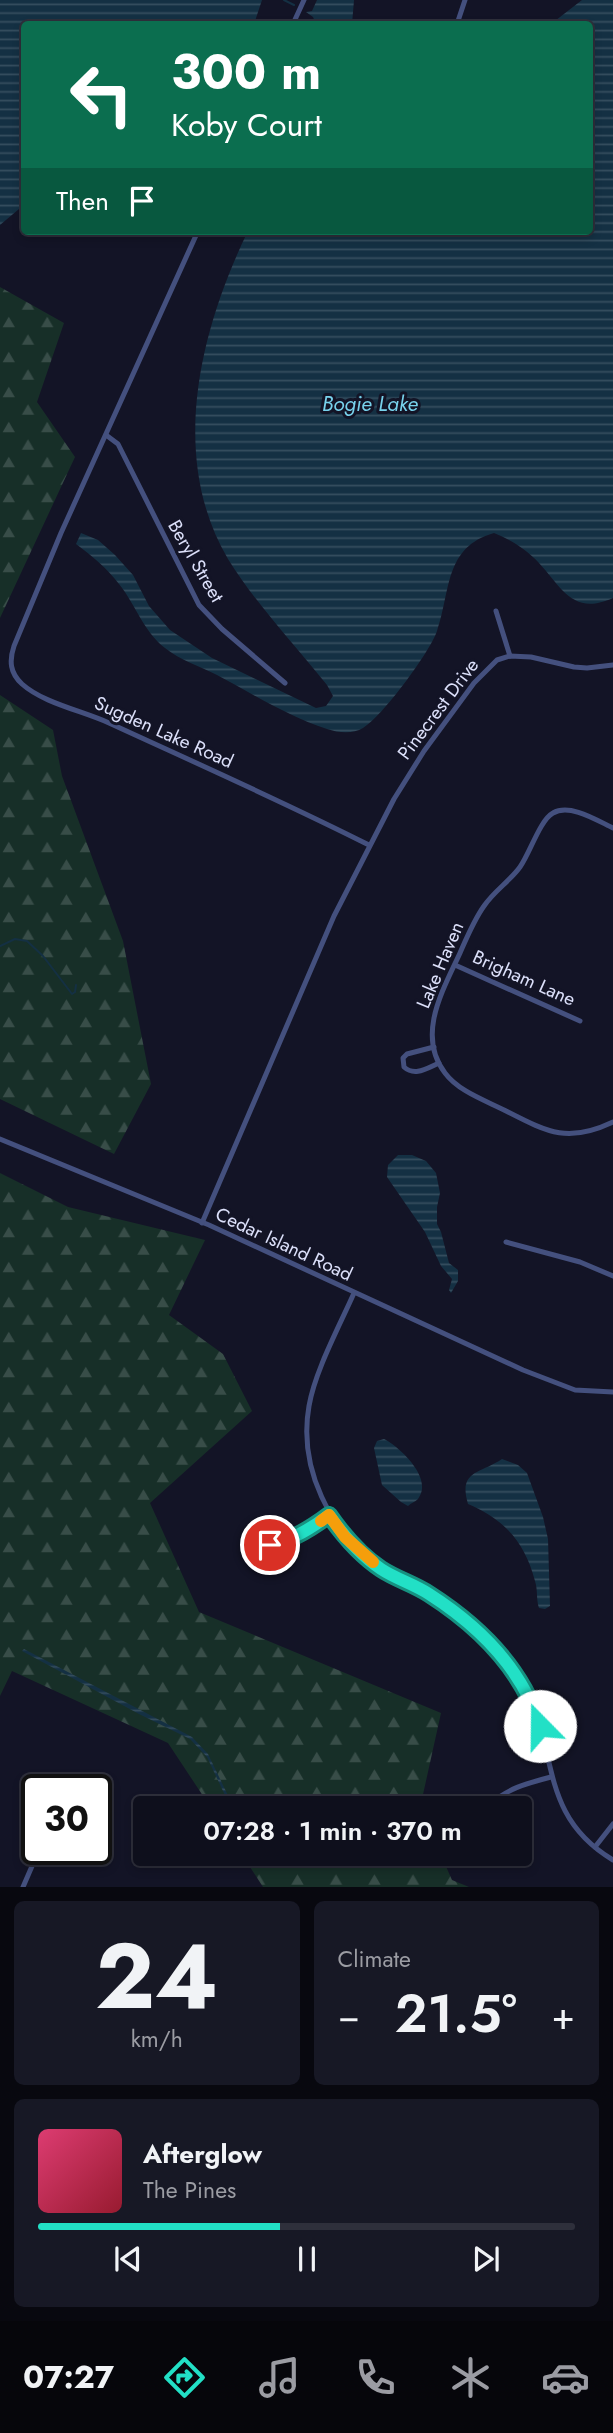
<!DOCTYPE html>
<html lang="en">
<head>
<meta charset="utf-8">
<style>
  body { margin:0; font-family:Jost,sans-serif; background:#171825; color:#f1f3f6; height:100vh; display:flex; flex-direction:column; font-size:26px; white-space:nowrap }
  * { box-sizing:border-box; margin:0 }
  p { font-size:23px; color:#9b9ca3 }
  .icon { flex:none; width:38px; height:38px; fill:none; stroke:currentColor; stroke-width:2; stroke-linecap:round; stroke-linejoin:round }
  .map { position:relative; height:1887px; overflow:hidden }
  .side { display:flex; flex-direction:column; gap:14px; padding:14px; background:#08080f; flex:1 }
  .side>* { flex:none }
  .hud { position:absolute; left:21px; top:21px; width:572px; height:214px; border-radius:7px; box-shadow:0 4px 10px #0003,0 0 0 2px #2e2f3b; background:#0b6e4f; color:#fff; overflow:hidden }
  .speed { position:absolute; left:21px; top:1774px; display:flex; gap:14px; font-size:35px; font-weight:700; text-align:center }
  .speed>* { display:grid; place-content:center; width:91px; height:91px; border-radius:50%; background:#0e0f1c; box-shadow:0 4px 10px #0003,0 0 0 2px #2e2f3b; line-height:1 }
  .speed .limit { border:4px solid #111; border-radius:10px; background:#fff; color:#111 }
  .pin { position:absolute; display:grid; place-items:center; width:60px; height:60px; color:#fff; margin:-30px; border:4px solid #fff; border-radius:50%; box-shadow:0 2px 7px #0007 }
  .me { position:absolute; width:77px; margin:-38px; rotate:338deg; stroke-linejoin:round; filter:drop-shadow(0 0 5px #0008) }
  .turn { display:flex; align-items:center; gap:24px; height:147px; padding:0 35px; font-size:32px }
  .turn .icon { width:91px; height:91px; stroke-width:2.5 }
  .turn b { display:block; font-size:49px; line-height:60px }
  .then { display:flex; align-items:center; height:66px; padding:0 35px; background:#0003; gap:14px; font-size:26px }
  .big { font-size:52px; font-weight:600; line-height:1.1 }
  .side .widget { flex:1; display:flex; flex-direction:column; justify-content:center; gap:10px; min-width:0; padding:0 24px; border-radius:10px; background:#171825 }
  .side .dial { align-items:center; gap:0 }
  .dial b { font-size:91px; line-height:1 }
  .song { display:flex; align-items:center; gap:21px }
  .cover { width:84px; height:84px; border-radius:10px; background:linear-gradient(135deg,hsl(340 70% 55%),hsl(350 70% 35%)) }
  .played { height:7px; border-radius:4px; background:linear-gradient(90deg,#22e0c6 45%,#2e2f3b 45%) }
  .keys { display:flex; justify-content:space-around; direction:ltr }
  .heat { display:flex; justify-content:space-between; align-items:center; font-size:38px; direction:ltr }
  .side .tiles { flex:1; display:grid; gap:14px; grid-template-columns:1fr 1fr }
  .widget:last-child { grid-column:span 2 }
  .trip { position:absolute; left:133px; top:1796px; width:399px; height:70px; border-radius:7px; background:#0e0f1c; box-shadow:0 4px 10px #0003,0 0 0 2px #2e2f3b; font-weight:600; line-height:70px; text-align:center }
  .dock { display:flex; height:112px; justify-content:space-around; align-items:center; background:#06060b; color:#9b9ca3 }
  .dock .icon { width:49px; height:49px }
  .dock .active { color:#22e0c6 }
  .dock b { font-size:32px; color:#f1f3f6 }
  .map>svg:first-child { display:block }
  .forest { fill:url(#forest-firs) }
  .water { fill:url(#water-rules) }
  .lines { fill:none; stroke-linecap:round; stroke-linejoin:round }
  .stream { stroke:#143043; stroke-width:2 }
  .minor { stroke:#44507e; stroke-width:5 }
  .route-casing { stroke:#169281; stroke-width:18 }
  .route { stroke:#22e0c6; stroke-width:12 }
  .slow { stroke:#f59e0b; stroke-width:12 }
  .labels { text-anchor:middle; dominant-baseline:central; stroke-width:6; stroke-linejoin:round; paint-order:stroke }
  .street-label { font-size:19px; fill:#dce0fa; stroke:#131426 }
  .water-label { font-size:21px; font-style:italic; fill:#78d2ec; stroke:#131426 }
</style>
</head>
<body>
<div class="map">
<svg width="613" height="1887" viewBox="0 0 613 1887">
  <defs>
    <pattern id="forest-firs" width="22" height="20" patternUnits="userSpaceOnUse" patternTransform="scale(1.75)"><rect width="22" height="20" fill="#172f28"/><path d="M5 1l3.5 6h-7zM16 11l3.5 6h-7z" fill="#384d48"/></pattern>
    <pattern id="water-rules" width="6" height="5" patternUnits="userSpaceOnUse" patternTransform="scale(1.75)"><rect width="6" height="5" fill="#143043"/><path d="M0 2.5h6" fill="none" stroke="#364e5f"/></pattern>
  </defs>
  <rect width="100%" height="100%" fill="#131426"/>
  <g class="forest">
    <polygon points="0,287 64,323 37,402 75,457 0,618"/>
    <polygon points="0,695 53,730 62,776 123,941 151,1084 114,1154 0,1099"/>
    <polygon points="0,1173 68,1207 205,1240 169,1315 223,1354 252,1411 150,1503 199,1612 441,1713 420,1808 211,1808 168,1743 12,1671 0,1696"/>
    <polygon points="241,1853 440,1853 452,1880 469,1887 263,1887"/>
  </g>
  <g class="water">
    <polygon points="0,0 262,0 254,24 24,24 24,209 19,209 0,225"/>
    <polygon points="317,0 354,0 352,24 316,24 313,17 306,12 312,11"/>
    <path d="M582,0h31v598c-40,18 -51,-10 -74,-35 -13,-14 -28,-23 -45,-30 -50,14 -43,58 -57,98 -7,21 -55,86 -74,97 -10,6 -24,5 -36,1 -38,-12 -74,-35 -110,-54 -16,-8 -37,-15 -52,-27 -22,-17 -29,-43 -46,-64 -12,-16 -27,-28 -43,-40l5,-11 17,7 17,15 18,20 16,31 21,24 42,28 104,50 10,-2 7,-10 -6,-11c-33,-41 -71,-81 -99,-126 -60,-102 -28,-229 20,-328h342v-207h-39z"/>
    <polygon points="398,1155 412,1155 426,1161 436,1173 440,1193 437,1207 437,1224 441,1232 449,1263 458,1270 458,1281 451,1293 449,1290 452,1279 441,1266 425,1232 387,1177 388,1165"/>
    <path d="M384,1439c16,8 50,40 34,60 -3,3 -7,4 -10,7l-7,-4 -19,-17 -8,-37 3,-7z"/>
    <path d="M502,1459l16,6 9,8 16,44 5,22 2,67 -5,3 -6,-1c-3,-9 -1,-18 -4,-27 -10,-39 -31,-62 -67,-77 -10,-34 12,-30 34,-45z"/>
    <polygon points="24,1649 192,1737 208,1754 234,1808 231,1808 207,1757 190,1739 139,1714 22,1651"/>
  </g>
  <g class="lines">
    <g class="stream">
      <polyline points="284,0 294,5"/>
      <polyline points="0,946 15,939 27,941 43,956 72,994 75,992 76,985"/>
    </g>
    <g class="minor">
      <polyline points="293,24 304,0"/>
      <polyline points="457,24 465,0"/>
      <path d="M198,231l-137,302 -47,113c-5,15 -4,27 8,38 21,19 61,27 87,39 87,40 175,79 260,122"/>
      <polyline points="106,435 118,444 199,605 222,629 285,683"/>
      <polyline points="496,611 510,656"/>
      <path d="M613,828c-15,-7 -43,-25 -60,-15 -13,7 -23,40 -33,54 -10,14 -26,24 -36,39 -10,14 -17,31 -24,47 -17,37 -44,82 -15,120 14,19 42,28 63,39 41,21 61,31 105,10"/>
      <polyline points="455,965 580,1021"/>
      <path d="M434,1047l-27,7 -4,4 1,9c11,10 23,1 35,-4"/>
      <polyline points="0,1139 209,1225 523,1370 575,1390 613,1392"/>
      <polyline points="202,1223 334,916 394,799 424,751 474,683 497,660 510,656 531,657 574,667 587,668 613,665"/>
      <polyline points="506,1242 580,1262 613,1276"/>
      <path d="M354,1293c-15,34 -39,78 -45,113 -11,62 21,126 71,162 14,10 32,15 46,24 38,22 68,51 92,86 44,64 15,134 95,182"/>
      <path d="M255,1548c28,-6 52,-16 74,-33"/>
      <path d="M487,1806c22,-18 37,-22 64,-29"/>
      <polyline points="595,1847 613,1824"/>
      <polyline points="23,1887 39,1850"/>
    </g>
  </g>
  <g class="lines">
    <g class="route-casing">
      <path id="route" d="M270,1545c21,-4 43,-18 59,-30 14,20 31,40 52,54 15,10 33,15 48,25 50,32 93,74 111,132"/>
    </g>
    <use href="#route" class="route"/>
    <polyline class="slow" points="321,1521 329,1515 345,1537 373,1562"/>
  </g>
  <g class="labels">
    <g class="street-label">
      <text transform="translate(196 561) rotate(60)">Beryl Street</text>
      <text transform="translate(438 709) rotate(-53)">Pinecrest Drive</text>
      <text transform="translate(164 732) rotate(24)">Sugden Lake Road</text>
      <text transform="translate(440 965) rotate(-67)">Lake Haven</text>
      <text transform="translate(524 978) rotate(24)">Brigham Lane</text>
      <text transform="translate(284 1244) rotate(25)">Cedar Island Road</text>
    </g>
    <g class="water-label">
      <text x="370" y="404">Bogie Lake</text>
    </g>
  </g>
</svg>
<div class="speed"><div class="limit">30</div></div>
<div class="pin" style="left:270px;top:1545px;background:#d93025"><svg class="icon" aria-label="arrive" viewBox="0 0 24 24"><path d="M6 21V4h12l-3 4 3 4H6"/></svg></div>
<svg class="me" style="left:540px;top:1726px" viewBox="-20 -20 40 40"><circle r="19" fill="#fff"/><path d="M0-13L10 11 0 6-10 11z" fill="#22e0c6"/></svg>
<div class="trip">07:28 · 1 min · 370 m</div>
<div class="hud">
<div class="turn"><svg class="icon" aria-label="left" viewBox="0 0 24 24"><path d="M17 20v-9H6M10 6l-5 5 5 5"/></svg><div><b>300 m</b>Koby Court</div></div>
<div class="then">Then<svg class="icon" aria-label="arrive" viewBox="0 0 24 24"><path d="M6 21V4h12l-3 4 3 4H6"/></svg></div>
</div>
</div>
<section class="side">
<div class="tiles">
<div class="widget dial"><b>24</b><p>km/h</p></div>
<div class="widget"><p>Climate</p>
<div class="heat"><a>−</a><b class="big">21.5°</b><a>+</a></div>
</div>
<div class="widget">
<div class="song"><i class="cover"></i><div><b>Afterglow</b><p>The Pines</p></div></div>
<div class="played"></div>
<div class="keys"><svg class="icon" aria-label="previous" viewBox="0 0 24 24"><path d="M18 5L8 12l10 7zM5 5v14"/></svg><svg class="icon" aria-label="pause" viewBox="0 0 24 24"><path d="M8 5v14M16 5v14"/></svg><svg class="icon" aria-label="next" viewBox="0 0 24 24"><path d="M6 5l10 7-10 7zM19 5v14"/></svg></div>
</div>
</div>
</section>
<nav class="dock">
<b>07:27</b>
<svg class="icon active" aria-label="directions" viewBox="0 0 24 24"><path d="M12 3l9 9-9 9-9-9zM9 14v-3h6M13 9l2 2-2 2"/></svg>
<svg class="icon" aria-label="music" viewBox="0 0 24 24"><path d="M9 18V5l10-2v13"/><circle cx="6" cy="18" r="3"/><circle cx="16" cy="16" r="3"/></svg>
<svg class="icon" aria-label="phone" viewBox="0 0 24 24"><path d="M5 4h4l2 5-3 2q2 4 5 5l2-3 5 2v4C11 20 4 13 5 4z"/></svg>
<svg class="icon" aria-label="climate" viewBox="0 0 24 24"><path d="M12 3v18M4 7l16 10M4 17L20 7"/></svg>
<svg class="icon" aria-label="car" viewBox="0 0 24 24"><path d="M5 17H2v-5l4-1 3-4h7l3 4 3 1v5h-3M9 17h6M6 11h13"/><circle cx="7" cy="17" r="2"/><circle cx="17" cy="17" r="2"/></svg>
</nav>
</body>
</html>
